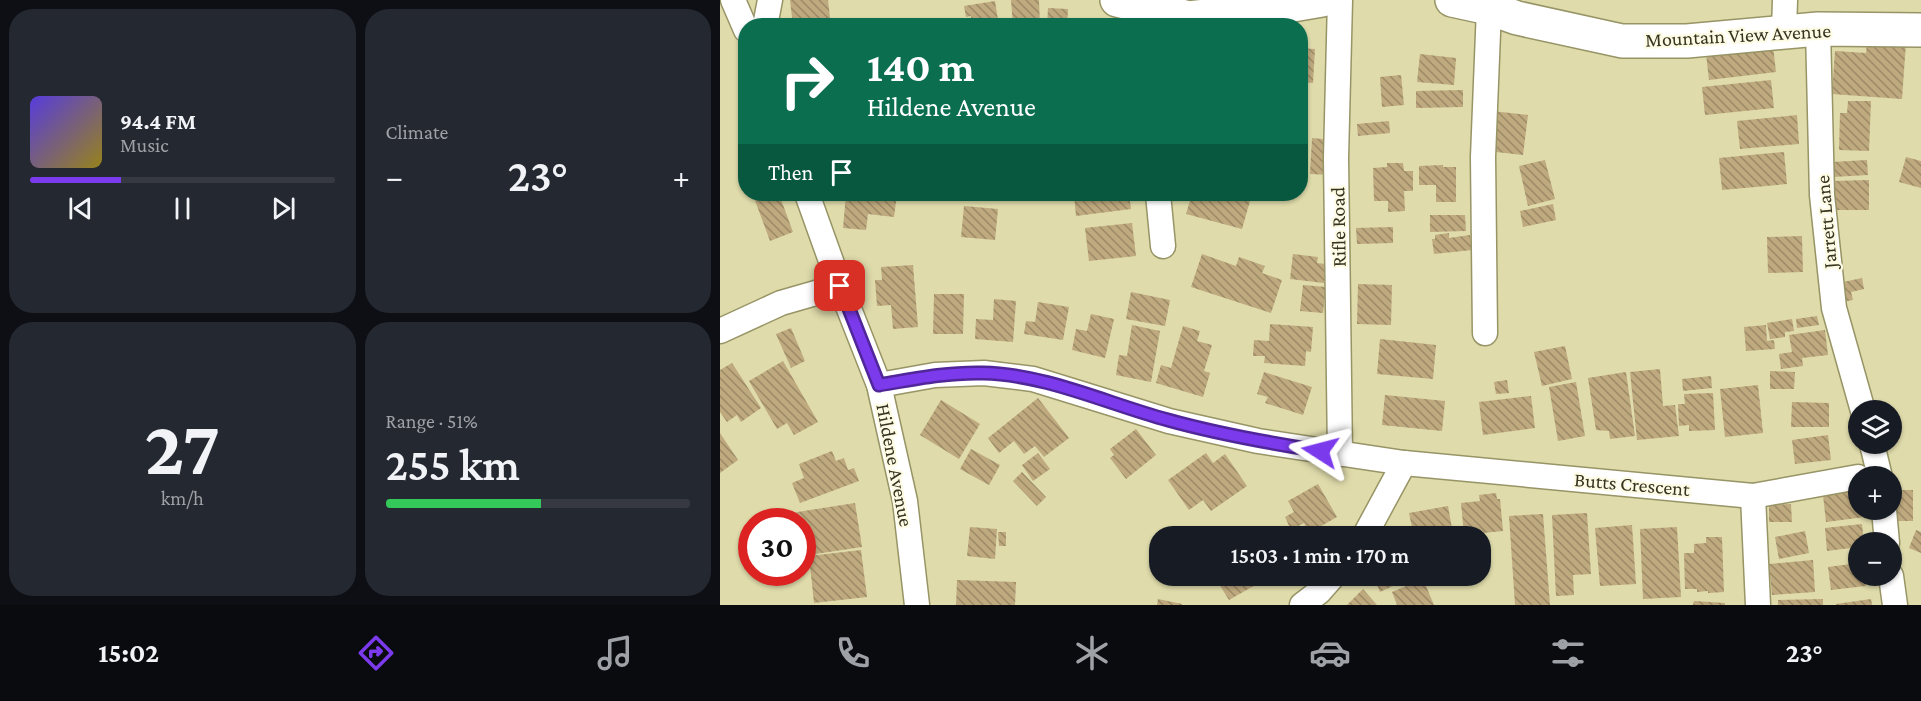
<!DOCTYPE html>
<html lang="en">
<head>
<meta charset="utf-8">
<style>
  body { margin:0; font-family:"Crimson Pro",serif; background:#242831; color:#f1f3f6; height:100vh; display:flex; flex-direction:column; font-size:22px; white-space:nowrap }
  * { box-sizing:border-box; margin:0 }
  p { font-size:20px; color:#9ea1a6 }
  .icon { flex:none; width:33px; height:33px; fill:none; stroke:currentColor; stroke-width:2; stroke-linecap:round; stroke-linejoin:round }
  .map { position:relative; flex:1; overflow:hidden }
  .sheet { display:flex; flex-direction:column; gap:9px; padding:9px; background:#0d0f14; width:720px }
  .sheet>* { flex:none }
  .guide { position:absolute; left:18px; top:18px; width:570px; height:183px; border-radius:24px; box-shadow:0 2px 4px #0004; background:#0b6e4f; color:#fff; overflow:hidden }
  .controls { position:absolute; left:1128px; top:400px; display:grid; gap:12px }
  .controls a { display:grid; place-items:center; width:54px; height:54px; border-radius:50%; background:#171b24; box-shadow:0 2px 4px #0004; font-size:30px }
  .speed { position:absolute; left:18px; top:508px; display:flex; gap:12px; font-size:30px; font-weight:700; text-align:center }
  .speed>* { display:grid; place-content:center; width:78px; height:78px; border-radius:50%; background:#171b24; box-shadow:0 2px 4px #0004; line-height:1 }
  .speed .limit { border:9px solid #d22; background:#fff; color:#111 }
  .pin { position:absolute; display:grid; place-items:center; width:51px; height:51px; color:#fff; margin:-26px; border-radius:12px; box-shadow:0 3px 9px #0006 }
  .me { position:absolute; width:66px; margin:-33px; rotate:279deg; stroke-linejoin:round; filter:drop-shadow(0 0 4px #0008) }
  .turn { display:flex; align-items:center; gap:21px; height:126px; padding:0 30px; font-size:27px }
  .turn .icon { width:78px; height:78px; stroke-width:2.5 }
  .turn b { display:block; font-size:42px; line-height:51px }
  .then { display:flex; align-items:center; height:57px; padding:0 30px; background:#0003; gap:12px; font-size:22px }
  .big { font-size:45px; font-weight:600; line-height:1.1 }
  .sheet .tile { flex:1; display:flex; flex-direction:column; justify-content:center; gap:9px; min-width:0; padding:0 21px; border-radius:24px; background:#242831 }
  .sheet .dial { align-items:center; gap:0 }
  .dial b { font-size:78px; line-height:1 }
  .song { display:flex; align-items:center; gap:18px }
  .cover { width:72px; height:72px; border-radius:9px; background:linear-gradient(135deg,hsl(250 70% 55%),hsl(50 70% 35%)) }
  .played { height:6px; border-radius:3px; background:linear-gradient(90deg,#7c3aed 30%,#363941 30%) }
  .keys { display:flex; justify-content:space-around; direction:ltr }
  .heat { display:flex; justify-content:space-between; align-items:center; font-size:33px; direction:ltr }
  .charge { height:9px; border-radius:4px; background:linear-gradient(90deg,#34c759 51%,#363941 0) }
  .sheet .tiles { flex:1; display:grid; gap:9px; grid-template-columns:repeat(2,1fr) }
  .trip { position:absolute; left:429px; top:526px; width:342px; height:60px; border-radius:24px; background:#171b24; box-shadow:0 2px 4px #0004; font-weight:600; line-height:60px; text-align:center }
  .menu { display:flex; height:96px; justify-content:space-around; align-items:center; background:#090b0e; color:#9ea1a6 }
  .menu .icon { width:42px; height:42px }
  .menu .on { color:#7c3aed }
  .menu b { font-size:27px; color:#f1f3f6 }
  main { display:flex; flex:1; min-height:0 }
  .map>svg:first-child { display:block }
  .building { fill:url(#building-back-hatch) }
  .lines { fill:none; stroke-linecap:round; stroke-linejoin:round }
  .street-casing { stroke:#979466; stroke-width:27 }
  .secondary-casing { stroke:#979466; stroke-width:36 }
  .street { stroke:#fff; stroke-width:24 }
  .secondary { stroke:#fff; stroke-width:33 }
  .route-casing { stroke:#51269a; stroke-width:15 }
  .route { stroke:#7c3aed; stroke-width:10 }
  .labels { text-anchor:middle; dominant-baseline:central; stroke-width:4.5; stroke-linejoin:round; paint-order:stroke }
  .street-label { font-size:20px; fill:#363421; stroke:#fdfbe3 }
</style>
</head>
<body>
<main>
<section class="sheet">
<div class="tiles">
<div class="tile">
<div class="song"><i class="cover"></i><div><b>94.4 FM</b><p>Music</p></div></div>
<div class="played"></div>
<div class="keys"><svg class="icon" aria-label="previous" viewBox="0 0 24 24"><path d="M18 5L8 12l10 7zM5 5v14"/></svg><svg class="icon" aria-label="pause" viewBox="0 0 24 24"><path d="M8 5v14M16 5v14"/></svg><svg class="icon" aria-label="next" viewBox="0 0 24 24"><path d="M6 5l10 7-10 7zM19 5v14"/></svg></div>
</div>
<div class="tile"><p>Climate</p>
<div class="heat"><a>−</a><b class="big">23°</b><a>+</a></div>
</div>
<div class="tile dial"><b>27</b><p>km/h</p></div>
<div class="tile"><p>Range · 51%</p><b class="big">255 km</b><div class="charge"></div></div>
</div>
</section>
<div class="map">
<svg width="1201" height="605" viewBox="0 0 1201 605">
  <defs>
    <pattern id="building-back-hatch" width="6" height="6" patternUnits="userSpaceOnUse" patternTransform="scale(1.5)"><rect width="6" height="6" fill="#bfa97e"/><path d="M-1 5l2 2M0 0l6 6M5-1l2 2" fill="none" stroke="#9c8a67"/></pattern>
  </defs>
  <rect width="100%" height="100%" fill="#dfdbab"/>
  <g class="building">
    <polygon points="70,0 108,0 111,26 73,26"/>
    <polygon points="291,0 319,0 320,26 293,26"/>
    <polygon points="275,1 279,26 252,25 251,16 246,17 244,6"/>
    <polygon points="328,8 348,9 347,26 327,26"/>
    <polygon points="1147,41 1186,43 1182,99 1112,94 1115,51 1146,53"/>
    <polygon points="1053,46 1056,72 989,80 986,54"/>
    <polygon points="580,48 595,49 593,83 580,82"/>
    <polygon points="700,54 736,58 734,85 697,82"/>
    <polygon points="681,75 684,105 662,107 660,77"/>
    <polygon points="1051,80 1054,108 985,115 982,87"/>
    <polygon points="743,90 743,107 696,108 696,91"/>
    <polygon points="1128,101 1151,101 1149,151 1119,150 1120,113 1127,113"/>
    <polygon points="772,111 808,115 803,155 767,151"/>
    <polygon points="1077,115 1079,144 1020,149 1017,121"/>
    <polygon points="669,121 670,133 638,136 637,124"/>
    <polygon points="592,138 612,140 610,175 590,174"/>
    <polygon points="1064,152 1067,184 1002,190 999,158"/>
    <polygon points="1186,157 1201,161 1201,188 1179,182"/>
    <polygon points="825,160 835,199 808,206 799,166"/>
    <polygon points="1147,160 1148,175 1113,177 1112,162"/>
    <polygon points="667,163 683,163 684,171 693,171 693,191 684,191 685,211 668,212 668,201 654,201 653,168 667,167"/>
    <polygon points="723,165 723,167 736,167 736,202 716,202 716,185 699,185 699,166"/>
    <polygon points="1149,180 1149,210 1114,210 1113,181"/>
    <polygon points="38,194 59,194 73,232 50,241 33,195"/>
    <polygon points="126,194 177,194 174,217 148,214 146,230 123,228"/>
    <polygon points="354,194 409,194 411,209 356,216"/>
    <polygon points="472,194 504,194 530,201 522,229 466,214"/>
    <polygon points="534,194 562,194 562,197 534,196"/>
    <polygon points="833,204 836,220 803,227 800,211"/>
    <polygon points="244,206 278,209 275,240 241,237"/>
    <polygon points="710,215 745,215 746,231 710,232"/>
    <polygon points="412,223 416,256 369,261 365,228"/>
    <polygon points="673,227 673,243 637,244 636,228"/>
    <polygon points="729,233 729,238 750,235 752,250 714,254 712,239 715,239 715,235"/>
    <polygon points="1082,236 1083,272 1048,273 1047,237"/>
    <polygon points="482,254 516,266 519,257 545,266 542,273 562,280 551,313 471,287"/>
    <polygon points="573,254 598,257 597,263 606,264 604,283 570,279"/>
    <polygon points="193,265 198,327 173,329 171,305 157,306 155,280 162,280 161,267"/>
    <polygon points="1142,278 1144,289 1131,292 1133,300 1117,303 1114,284"/>
    <polygon points="638,284 672,285 671,325 637,324"/>
    <polygon points="583,285 606,287 603,313 580,311"/>
    <polygon points="411,292 450,300 445,326 406,319"/>
    <polygon points="214,294 244,294 243,334 213,334"/>
    <polygon points="274,299 296,301 293,342 255,339 256,319 273,320"/>
    <polygon points="318,302 349,307 343,340 304,334 306,321 315,322"/>
    <polygon points="371,314 394,319 385,358 352,350 356,329 367,331"/>
    <polygon points="1097,316 1099,325 1077,328 1076,319"/>
    <polygon points="1072,319 1074,331 1065,332 1065,337 1050,339 1047,323"/>
    <polygon points="550,324 593,327 591,352 586,351 585,366 544,363 545,356 533,356 534,340 549,341"/>
    <polygon points="412,325 440,331 431,382 396,375 399,355 407,356"/>
    <polygon points="1046,325 1047,341 1054,340 1055,349 1026,351 1024,327"/>
    <polygon points="463,326 480,331 477,341 492,345 484,371 490,373 483,397 436,383 441,365 451,368"/>
    <polygon points="71,328 85,361 71,368 56,334"/>
    <polygon points="1105,330 1108,355 1082,358 1083,366 1061,369 1059,354 1072,352 1069,335"/>
    <polygon points="660,339 716,345 713,379 657,374"/>
    <polygon points="845,346 852,379 822,386 814,352"/>
    <polygon points="63,361 98,422 74,435 67,423 57,429 29,381"/>
    <polygon points="12,363 41,408 21,422 17,415 7,422 0,412 0,370"/>
    <polygon points="940,369 943,406 955,405 959,436 917,440 910,372"/>
    <polygon points="1050,371 1075,372 1074,389 1050,389"/>
    <polygon points="544,372 592,387 583,415 545,403 548,397 537,394"/>
    <polygon points="906,372 915,436 890,439 889,431 876,430 868,378"/>
    <polygon points="991,376 992,388 963,391 962,379"/>
    <polygon points="787,380 789,393 776,394 774,382"/>
    <polygon points="856,382 865,436 838,441 829,387"/>
    <polygon points="1038,385 1043,433 1005,437 1000,389"/>
    <polygon points="993,393 995,430 969,431 969,425 959,426 958,404 965,404 964,394"/>
    <polygon points="665,395 725,401 722,431 662,425"/>
    <polygon points="811,396 815,428 763,435 759,402"/>
    <polygon points="318,398 349,438 324,457 315,446 304,454 294,441 279,453 268,438"/>
    <polygon points="221,400 260,424 239,459 200,435"/>
    <polygon points="1072,402 1109,403 1109,427 1071,427"/>
    <polygon points="416,429 436,455 406,479 390,458 394,455 390,449"/>
    <polygon points="0,433 18,460 0,473"/>
    <polygon points="1108,435 1111,460 1075,464 1072,440"/>
    <polygon points="251,449 280,465 269,485 240,469"/>
    <polygon points="112,451 116,461 124,458 128,470 134,468 139,481 80,503 72,483 84,478 79,464"/>
    <polygon points="318,453 330,469 313,481 302,465"/>
    <polygon points="486,453 493,463 505,454 527,486 491,511 483,500 469,510 448,480"/>
    <polygon points="302,472 326,497 317,506 293,481"/>
    <polygon points="598,484 617,517 589,533 584,523 571,530 565,517 574,512 568,501"/>
    <polygon points="1138,490 1138,510 1144,510 1145,517 1106,522 1103,495"/>
    <polygon points="1172,490 1193,490 1193,521 1166,521 1172,510"/>
    <polygon points="776,493 777,499 780,499 783,531 744,535 741,503 760,501 759,495"/>
    <polygon points="135,503 142,547 82,556 82,522 72,522 71,513"/>
    <polygon points="1071,504 1072,522 1049,522 1049,505"/>
    <polygon points="728,506 733,534 719,537 694,537 689,513"/>
    <polygon points="867,513 871,574 853,575 854,595 836,596 832,515"/>
    <polygon points="823,514 830,605 795,605 789,516"/>
    <polygon points="1142,524 1144,543 1138,543 1138,547 1107,551 1105,528"/>
    <polygon points="912,525 916,584 880,586 875,528"/>
    <polygon points="250,527 277,529 275,559 247,556"/>
    <polygon points="957,527 961,597 923,599 920,529"/>
    <polygon points="1196,530 1201,532 1201,553 1189,548"/>
    <polygon points="1085,531 1089,553 1059,559 1055,537"/>
    <polygon points="278,532 286,532 286,546 279,546"/>
    <polygon points="986,537 1002,537 1004,592 988,593 988,591 977,592 977,589 965,589 964,553 974,553 974,544 986,543"/>
    <polygon points="141,550 147,597 94,603 89,556"/>
    <polygon points="1093,560 1095,592 1052,595 1049,564"/>
    <polygon points="1138,563 1138,576 1145,576 1146,586 1111,590 1108,567"/>
    <polygon points="494,576 533,576 537,584 509,600"/>
    <polygon points="653,576 694,576 660,592"/>
    <polygon points="703,579 714,605 677,605 672,592"/>
    <polygon points="237,580 296,582 295,605 236,605"/>
    <polygon points="643,589 657,605 627,605"/>
    <polygon points="438,599 462,604 462,605 437,605"/>
    <polygon points="1103,599 1103,605 1058,605 1058,600"/>
    <polygon points="1151,599 1152,605 1116,605 1116,604"/>
    <polygon points="974,601 1005,603 1005,605 973,605"/>
  </g>
  <g class="lines">
    <g class="street-casing">
      <g id="street">
        <polyline points="13,0 26,30"/>
        <polyline points="620,0 616,158 620,454"/>
        <polyline points="45,26 50,0"/>
        <polyline points="1098,29 1102,195 1114,308 1143,411"/>
        <polyline points="1064,31 1065,0"/>
        <polyline points="87,194 120,286 159,385 185,501 197,605"/>
        <polyline points="438,194 443,246"/>
        <polyline points="0,331 61,303 120,286"/>
        <polyline points="765,333 763,157 769,8"/>
        <polyline points="159,385 215,375 264,373 313,379 449,421 538,441 684,463 1033,496 1138,477"/>
        <polyline points="1152,444 1160,477"/>
        <polyline points="1033,496 1038,605"/>
        <polyline points="1164,510 1167,543"/>
        <polyline points="644,537 684,463"/>
        <polyline points="1171,576 1175,605"/>
        <polyline points="582,605 599,592 613,576"/>
      </g>
    </g>
    <g class="secondary-casing">
      <g id="secondary">
        <polyline points="397,0 469,18 567,6 602,0"/>
        <polyline points="732,0 769,8 797,18 902,41 967,41 1098,29 1201,30"/>
      </g>
    </g>
    <use href="#street" class="street"/>
    <use href="#secondary" class="secondary"/>
  </g>
  <g class="lines">
    <g class="route-casing">
      <path id="route" d="M120,286l39,99c35,-6 69,-13 104,-12 62,1 125,31 185,47 50,14 101,23 152,31"/>
    </g>
    <use href="#route" class="route"/>
  </g>
  <g class="labels">
    <g class="street-label">
      <text transform="translate(1018 35) rotate(-3)">Mountain View Avenue</text>
      <text transform="translate(1106 222) rotate(-95)">Jarrett Lane</text>
      <text transform="translate(618 227) rotate(-91)">Rifle Road</text>
      <text transform="translate(175 465) rotate(79)">Hildene Avenue</text>
      <text transform="translate(912 484) rotate(5)">Butts Crescent</text>
    </g>
  </g>
</svg>
<div class="controls">
<a><svg class="icon" aria-label="layers" viewBox="0 0 24 24"><path d="M12 4l9 5-9 5-9-5zM3 14l9 5 9-5"/></svg></a>
<a>+</a>
<a>−</a>
</div>
<div class="speed"><div class="limit">30</div></div>
<div class="pin" style="left:120px;top:286px;background:#d93025"><svg class="icon" aria-label="arrive" viewBox="0 0 24 24"><path d="M6 21V4h12l-3 4 3 4H6"/></svg></div>
<svg class="me" style="left:600px;top:451px" viewBox="-20 -20 40 40"><path d="M0-17L14 15 0 8-14 15z" fill="#7c3aed" stroke="#fff" stroke-width="4"/></svg>
<div class="trip">15:03 · 1 min · 170 m</div>
<div class="guide">
<div class="turn"><svg class="icon" aria-label="right" viewBox="0 0 24 24"><path d="M7 20v-9h11M14 6l5 5-5 5"/></svg><div><b>140 m</b>Hildene Avenue</div></div>
<div class="then">Then<svg class="icon" aria-label="arrive" viewBox="0 0 24 24"><path d="M6 21V4h12l-3 4 3 4H6"/></svg></div>
</div>
</div>
</main>
<nav class="menu">
<b>15:02</b>
<svg class="icon on" aria-label="directions" viewBox="0 0 24 24"><path d="M12 3l9 9-9 9-9-9zM9 14v-3h6M13 9l2 2-2 2"/></svg>
<svg class="icon" aria-label="music" viewBox="0 0 24 24"><path d="M9 18V5l10-2v13"/><circle cx="6" cy="18" r="3"/><circle cx="16" cy="16" r="3"/></svg>
<svg class="icon" aria-label="phone" viewBox="0 0 24 24"><path d="M5 4h4l2 5-3 2q2 4 5 5l2-3 5 2v4C11 20 4 13 5 4z"/></svg>
<svg class="icon" aria-label="climate" viewBox="0 0 24 24"><path d="M12 3v18M4 7l16 10M4 17L20 7"/></svg>
<svg class="icon" aria-label="car" viewBox="0 0 24 24"><path d="M5 17H2v-5l4-1 3-4h7l3 4 3 1v5h-3M9 17h6M6 11h13"/><circle cx="7" cy="17" r="2"/><circle cx="17" cy="17" r="2"/></svg>
<svg class="icon" aria-label="filters" viewBox="0 0 24 24"><path d="M4 7h16M4 17h16"/><circle cx="9" cy="7" r="2"/><circle cx="15" cy="17" r="2"/></svg>
<b>23°</b>
</nav>
</body>
</html>
